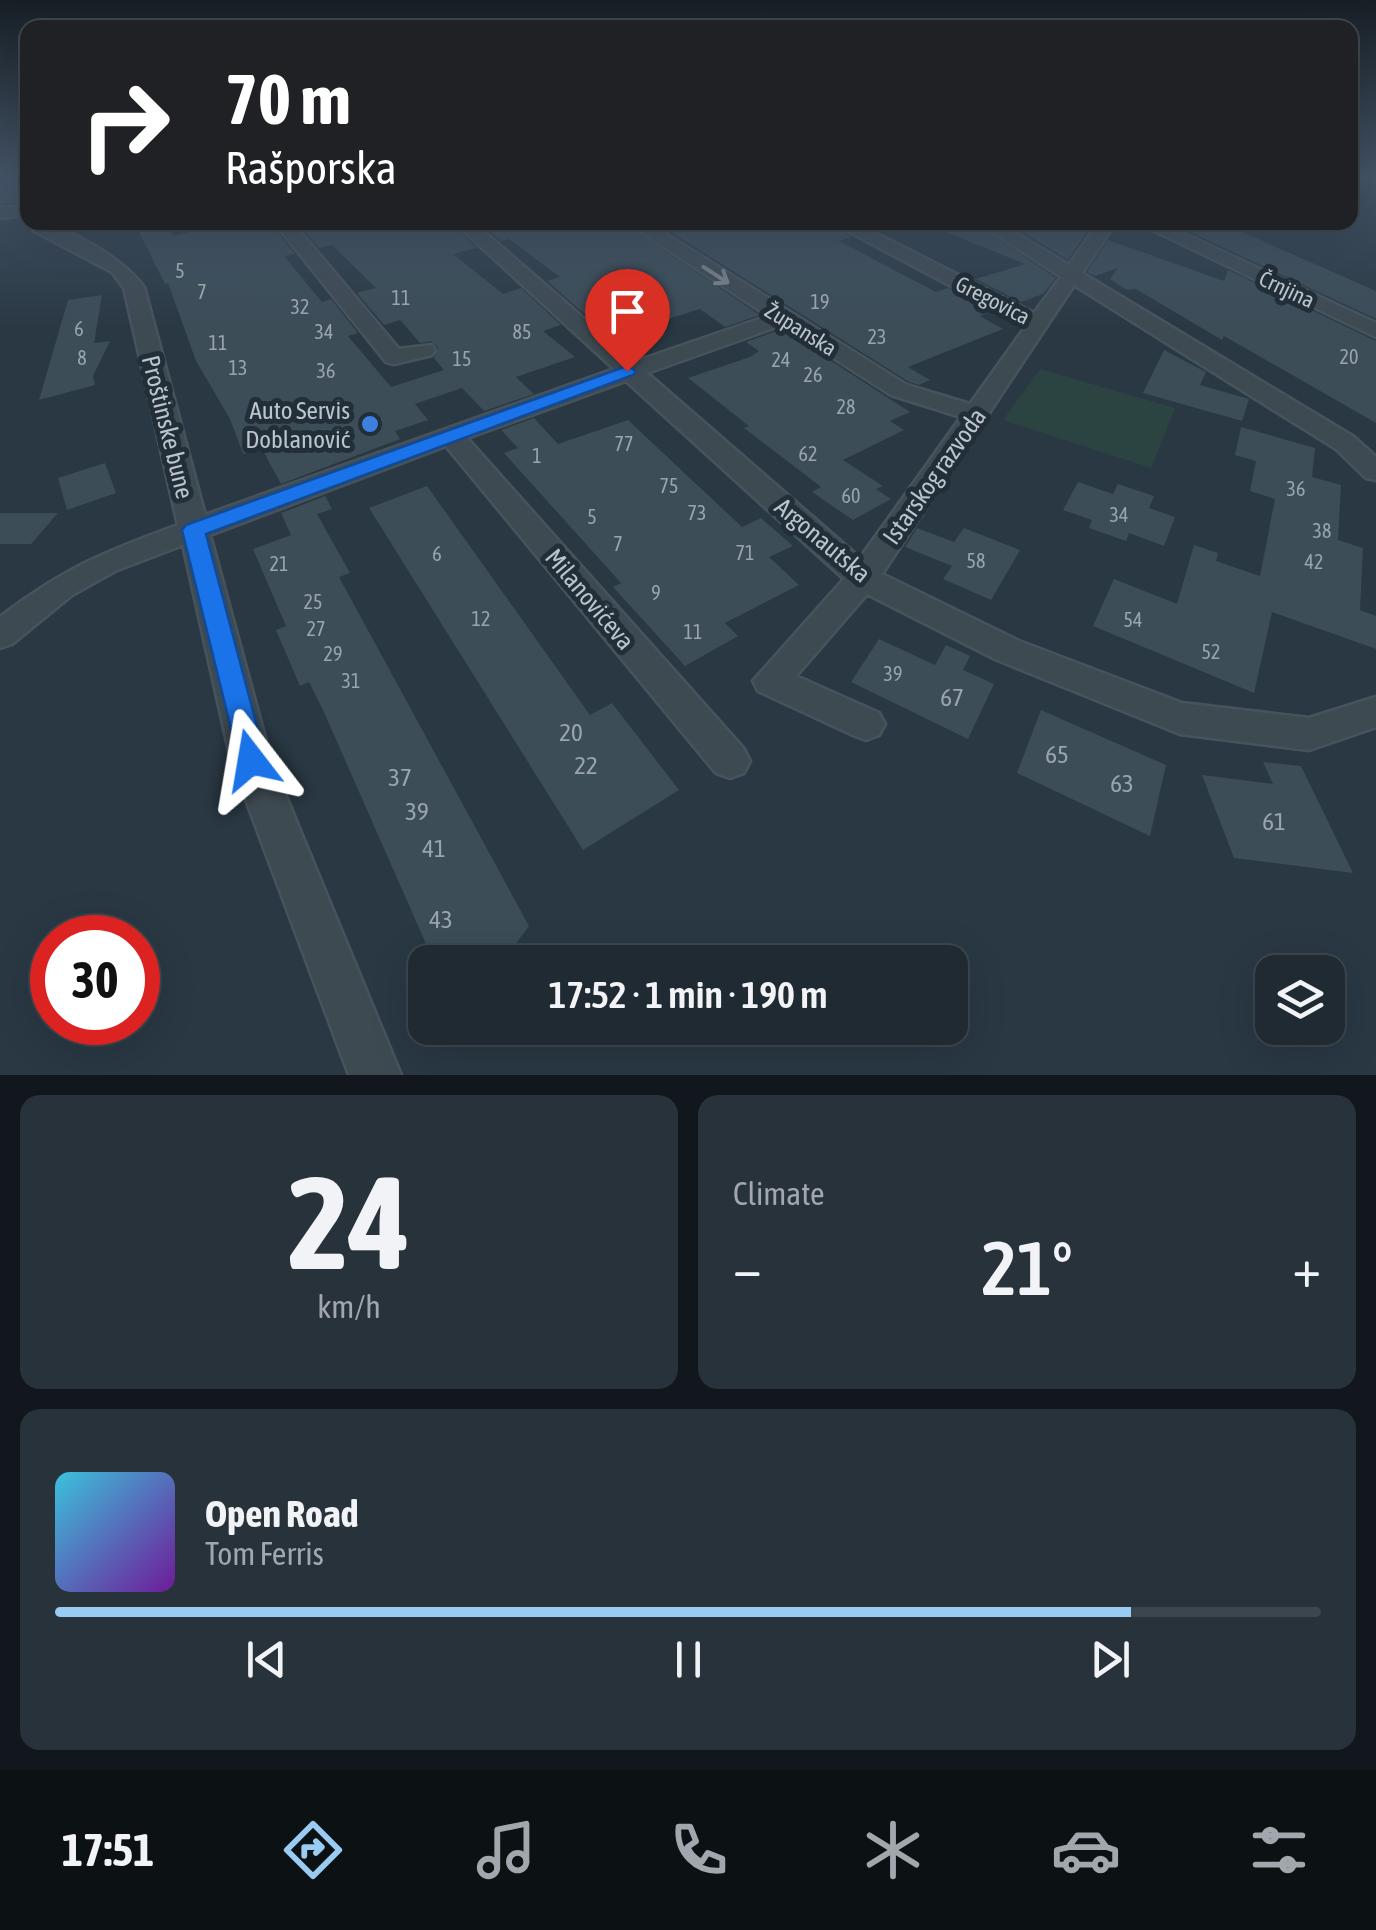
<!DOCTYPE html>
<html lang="en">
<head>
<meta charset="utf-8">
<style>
  body { margin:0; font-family:"Asap Condensed",sans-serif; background:#27323a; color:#f1f3f6; height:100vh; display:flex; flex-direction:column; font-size:38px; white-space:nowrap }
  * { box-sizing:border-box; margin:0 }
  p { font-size:32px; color:#a1a7ac }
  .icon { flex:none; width:55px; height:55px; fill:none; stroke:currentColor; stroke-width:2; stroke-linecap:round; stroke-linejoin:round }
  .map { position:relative; height:1075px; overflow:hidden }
  .details { display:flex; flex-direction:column; gap:20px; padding:20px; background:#11171c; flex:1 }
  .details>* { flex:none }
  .top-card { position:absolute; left:20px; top:20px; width:1338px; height:210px; border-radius:20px; box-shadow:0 10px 40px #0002,0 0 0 2px #3c464d; background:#202124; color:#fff; overflow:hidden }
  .controls { position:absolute; left:1255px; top:955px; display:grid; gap:20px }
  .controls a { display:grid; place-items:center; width:90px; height:90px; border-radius:20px; background:#1f2a32; box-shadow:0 10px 40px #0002,0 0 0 2px #3c464d; font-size:50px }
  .speed { position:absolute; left:30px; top:915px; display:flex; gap:20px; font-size:50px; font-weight:700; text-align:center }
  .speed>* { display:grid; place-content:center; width:130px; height:130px; border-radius:50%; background:#1f2a32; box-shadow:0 10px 40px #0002,0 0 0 2px #3c464d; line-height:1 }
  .speed .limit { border:15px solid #d22; background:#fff; color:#111 }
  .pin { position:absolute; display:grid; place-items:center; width:85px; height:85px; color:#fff; margin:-102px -42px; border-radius:50% 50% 50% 0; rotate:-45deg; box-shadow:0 0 10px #0007 }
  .pin .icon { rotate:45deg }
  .me { position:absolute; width:110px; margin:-55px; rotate:346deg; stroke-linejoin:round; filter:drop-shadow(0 0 8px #0008) }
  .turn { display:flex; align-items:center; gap:35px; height:210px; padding:0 40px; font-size:45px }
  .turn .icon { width:130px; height:130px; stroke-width:2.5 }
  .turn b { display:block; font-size:70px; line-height:85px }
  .big { font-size:75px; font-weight:600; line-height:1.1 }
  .details .tile { flex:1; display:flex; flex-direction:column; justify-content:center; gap:15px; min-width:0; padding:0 35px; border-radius:20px; background:#27323a }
  .details .dial { align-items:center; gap:0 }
  .dial b { font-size:130px; line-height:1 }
  .song { display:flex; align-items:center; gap:30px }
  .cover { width:120px; height:120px; border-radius:15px; background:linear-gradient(135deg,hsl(190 70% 55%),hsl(280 70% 35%)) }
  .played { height:10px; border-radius:5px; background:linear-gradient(90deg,#9acbf2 85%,#3c464d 85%) }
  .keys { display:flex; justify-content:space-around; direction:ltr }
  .heat { display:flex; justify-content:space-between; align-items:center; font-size:55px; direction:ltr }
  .details .tiles { flex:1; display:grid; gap:20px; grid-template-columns:1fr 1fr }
  .tile:last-child { grid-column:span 2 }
  .trip { position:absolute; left:408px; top:945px; width:560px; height:100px; border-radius:20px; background:#1f2a32; box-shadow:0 10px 40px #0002,0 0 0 2px #3c464d; font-weight:600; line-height:100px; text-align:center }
  .dock { display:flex; height:160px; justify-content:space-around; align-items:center; background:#0c1114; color:#a1a7ac }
  .dock .icon { width:70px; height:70px }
  .dock .current { color:#9acbf2 }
  .dock b { font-size:45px; color:#f1f3f6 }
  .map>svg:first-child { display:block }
  .green { fill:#2b4442 }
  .building { fill:#3c4d58 }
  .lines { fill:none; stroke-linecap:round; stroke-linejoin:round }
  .minor-casing { stroke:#47535c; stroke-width:5 }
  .minor { fill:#3e4a52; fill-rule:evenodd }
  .oneway { stroke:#838d95 }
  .route { fill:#1a73e8; stroke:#114b97; stroke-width:2.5 }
  .shop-dot { fill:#3f7fe0; stroke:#222f38; stroke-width:4 }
  .labels { text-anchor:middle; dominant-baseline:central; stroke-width:10; stroke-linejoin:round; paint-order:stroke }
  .number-label { font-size:20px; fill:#99a4ad }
  .far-street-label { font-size:22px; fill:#bbc4cc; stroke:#222f38 }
  .poi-label { font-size:25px; fill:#bbc4cc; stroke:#222f38; text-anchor:end }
  .street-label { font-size:25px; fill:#bbc4cc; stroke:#222f38 }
  .near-number-label { font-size:25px; fill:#99a4ad }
</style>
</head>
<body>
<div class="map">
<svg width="1376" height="1075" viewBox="0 0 1376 1075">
  <rect width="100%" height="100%" fill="#293843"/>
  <polygon class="green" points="1040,369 1175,408 1151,468 1003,420"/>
  <g class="building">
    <polygon points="28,180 28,194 19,202 0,204 0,183"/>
    <polygon points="237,222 270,222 295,254 284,256 322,302 331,299 358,333 348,336 391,387 444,370 434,358 438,348 432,341 420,343 400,320 384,325 357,293 376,288 332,245 319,248 297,222 450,222 477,248 453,254 503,294 521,288 561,325 543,331 575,357 516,377 534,394 484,411 462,388 415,404 428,420 395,431 400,439 281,484 262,449 243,454 230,419 196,361 168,283 165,284 138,230 165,225 173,236"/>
    <polygon points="479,222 622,222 760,315 725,327 700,309 630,331 617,332 595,315 588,317 547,281 560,277 509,239 501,241"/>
    <polygon points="655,222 827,222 852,237 839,241 936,292 948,288 992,312 980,316 1003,329 908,367 930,380 919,385 909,382"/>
    <polygon points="921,222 973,222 1056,278 1043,294 1021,302 976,279 1025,264"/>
    <polygon points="1006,222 1059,222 1087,232 1068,260"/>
    <polygon points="1169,222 1219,222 1376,291 1376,319"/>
    <polygon points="1108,240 1224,281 1228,270 1376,341 1376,423 1224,336 1222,340 1136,289 1127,290 1110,279 1118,268 1095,276 1087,272"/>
    <polygon points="102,295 94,343 110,341 93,376 95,385 39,400 68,300"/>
    <polygon points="782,329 910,412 890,421 904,430 843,460 883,486 876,489 891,499 853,520 812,492 821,487 744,428 749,426 688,378 750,357 759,351 746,342"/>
    <polygon points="1164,350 1206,372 1200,385 1249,399 1242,421 1143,393"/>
    <polygon points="534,418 558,444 628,420 742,527 761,518 793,546 769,557 799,585 725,623 738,636 685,666 613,587 621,583 504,453 518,448 501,430"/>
    <polygon points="1241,427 1315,448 1312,477 1341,485 1338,540 1363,548 1360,610 1376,616 1376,649 1272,612 1254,693 1093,626 1114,579 1177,604 1194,545 1218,553 1216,561 1260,576 1275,499 1250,491 1256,461 1235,455"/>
    <polygon points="105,463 116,493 67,510 58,478"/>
    <polygon points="1078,482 1113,494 1118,484 1154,496 1149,508 1175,517 1164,546 1129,533 1126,541 1089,528 1092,520 1063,510"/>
    <polygon points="427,486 590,715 612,703 679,790 583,850 369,508"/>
    <polygon points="325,496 332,509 317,514 350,573 339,577 529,926 502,962 434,962 323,710 309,682 300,686 276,630 286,626 253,549 291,535 281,513"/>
    <polygon points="0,513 58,513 31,544 0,544"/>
    <polygon points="917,528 954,542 964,528 1020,550 991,600 943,579 952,566 905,547"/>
    <polygon points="879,639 935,665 946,645 970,656 963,670 994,684 968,739 851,682"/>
    <polygon points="1041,710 1166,765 1150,836 1017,773"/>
    <polygon points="1263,762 1301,766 1353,873 1234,858 1202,775 1273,784"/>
  </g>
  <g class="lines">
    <g class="minor-casing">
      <g id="minor">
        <polygon points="28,205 28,215 0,218 0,208"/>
        <path d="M31,222c32,0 93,38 113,65l61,228 409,-146 -160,-147h19l161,140 134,-46 -142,-94h21l260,163 63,19 56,-78 -195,-104h22l181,91 27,-36 -84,-55h21l71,43 30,-43h17l-34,51 272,164 22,20v23l-10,-2 -30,-29 -262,-164 -192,289 137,67 163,62 127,15 67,-21v30l-67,23 -129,-16 -185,-75 -128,-65 -71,82 83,37 6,11 -6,11 -13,5 -13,-5 -95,-44 -5,-10 91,-102 -218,-198 -159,57 277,311 6,12 -6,12 -14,5 -14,-5 -270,-327 -236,89 61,225 130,315h-52l-118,-315 -48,-215 -68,26 -43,24 -60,49 -12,4v-31c64,-49 104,-65 178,-92l-54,-237 -12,-16 -78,-41zM782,325l109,70 70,22 -101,141 -213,-185z"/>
        <polygon points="274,222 292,222 399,349 432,345 435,350 432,355 394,364 386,362"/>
        <polygon points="1136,222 1159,222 1376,323 1376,337"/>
      </g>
    </g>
    <use href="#minor" class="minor"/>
  </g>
  <defs><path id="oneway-shaft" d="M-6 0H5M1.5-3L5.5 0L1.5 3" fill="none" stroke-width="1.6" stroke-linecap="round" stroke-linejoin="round" transform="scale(2.5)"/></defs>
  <use class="oneway" href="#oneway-shaft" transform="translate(716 275) rotate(33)"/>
  <linearGradient id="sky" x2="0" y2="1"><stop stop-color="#171f25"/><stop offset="0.54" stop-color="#435366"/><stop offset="1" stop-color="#435366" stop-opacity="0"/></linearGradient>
  <rect width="1376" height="327" fill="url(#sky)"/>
  <polygon class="route" points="627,366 636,371 633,375 206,534 266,760 262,769 251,772 241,769 182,530 186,525"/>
  <circle class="shop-dot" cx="370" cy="424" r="10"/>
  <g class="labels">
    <g class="number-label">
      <text x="180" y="270">5</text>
      <text x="202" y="291">7</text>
      <text x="401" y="297">11</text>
      <text x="820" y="301">19</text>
      <text x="300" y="306">32</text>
      <text x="79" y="328">6</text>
      <text x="324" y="331">34</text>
      <text x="522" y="331">85</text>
      <text x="877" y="336">23</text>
      <text x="218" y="342">11</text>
      <text x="1349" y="356">20</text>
      <text x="82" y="357">8</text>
      <text x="462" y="358">15</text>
      <text x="781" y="359">24</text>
      <text x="238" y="367">13</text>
      <text x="326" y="370">36</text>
      <text x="813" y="374">26</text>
      <text x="846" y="406">28</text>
      <text x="624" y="443">77</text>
      <text x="808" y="453">62</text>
      <text x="537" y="455">1</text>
      <text x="669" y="485">75</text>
      <text x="1296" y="488">36</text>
      <text x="851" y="495">60</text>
      <text x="697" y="512">73</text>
      <text x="1119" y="514">34</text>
      <text x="592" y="516">5</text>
      <text x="1322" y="530">38</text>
      <text x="618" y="543">7</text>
      <text x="745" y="552">71</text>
      <text x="437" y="553">6</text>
      <text x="976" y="560">58</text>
      <text x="1314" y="561">42</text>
      <text x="279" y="563">21</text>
      <text x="656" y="592">9</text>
      <text x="313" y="601">25</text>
      <text x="481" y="618">12</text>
      <text x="1133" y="619">54</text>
      <text x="316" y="628">27</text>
      <text x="693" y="631">11</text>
      <text x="1211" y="651">52</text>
      <text x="333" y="653">29</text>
      <text x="893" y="673">39</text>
      <text x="351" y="680">31</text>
    </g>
    <g class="far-street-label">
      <text transform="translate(1287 289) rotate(25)">Črnjina</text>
      <text transform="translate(993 300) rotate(27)">Gregovica</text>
      <text transform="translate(801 329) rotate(32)">Županska</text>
    </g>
    <g class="poi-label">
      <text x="350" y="410">Auto Servis<tspan x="350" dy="29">Doblanović</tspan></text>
    </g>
    <g class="street-label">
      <text transform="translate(168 427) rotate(76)">Proštinske bune</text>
      <text transform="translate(934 476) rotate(-55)">Istarskog razvoda</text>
      <text transform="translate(823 540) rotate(40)">Argonautska</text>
      <text transform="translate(590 599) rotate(50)">Milanovićeva</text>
    </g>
    <g class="near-number-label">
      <text x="952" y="697">67</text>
      <text x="571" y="732">20</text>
      <text x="1057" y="754">65</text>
      <text x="586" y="765">22</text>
      <text x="400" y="777">37</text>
      <text x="1122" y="783">63</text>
      <text x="417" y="811">39</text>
      <text x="1274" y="821">61</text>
      <text x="434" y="848">41</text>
      <text x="441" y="919">43</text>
    </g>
  </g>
</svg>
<div class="controls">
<a><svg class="icon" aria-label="layers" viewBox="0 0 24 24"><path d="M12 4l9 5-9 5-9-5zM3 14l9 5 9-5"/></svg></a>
</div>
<div class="speed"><div class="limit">30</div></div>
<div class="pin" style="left:627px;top:371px;background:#d93025"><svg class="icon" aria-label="arrive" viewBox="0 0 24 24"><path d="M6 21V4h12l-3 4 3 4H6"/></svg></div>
<svg class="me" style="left:251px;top:760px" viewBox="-20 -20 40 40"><path d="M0-17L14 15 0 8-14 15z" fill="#1a73e8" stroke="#fff" stroke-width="4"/></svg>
<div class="trip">17:52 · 1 min · 190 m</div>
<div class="top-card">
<div class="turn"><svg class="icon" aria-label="right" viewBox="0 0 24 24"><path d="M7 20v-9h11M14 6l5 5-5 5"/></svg><div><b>70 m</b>Rašporska</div></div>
</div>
</div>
<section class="details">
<div class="tiles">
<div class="tile dial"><b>24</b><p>km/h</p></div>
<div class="tile"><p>Climate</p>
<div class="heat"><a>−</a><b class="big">21°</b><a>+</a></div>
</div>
<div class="tile">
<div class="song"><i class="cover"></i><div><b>Open Road</b><p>Tom Ferris</p></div></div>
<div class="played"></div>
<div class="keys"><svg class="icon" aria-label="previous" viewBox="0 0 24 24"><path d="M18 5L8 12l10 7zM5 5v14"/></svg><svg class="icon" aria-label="pause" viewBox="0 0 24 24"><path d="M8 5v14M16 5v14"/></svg><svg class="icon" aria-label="next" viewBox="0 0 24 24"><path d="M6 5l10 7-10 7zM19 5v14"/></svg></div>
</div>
</div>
</section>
<nav class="dock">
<b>17:51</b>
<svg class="icon current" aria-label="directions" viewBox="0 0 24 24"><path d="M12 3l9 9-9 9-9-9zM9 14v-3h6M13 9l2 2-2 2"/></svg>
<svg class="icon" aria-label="music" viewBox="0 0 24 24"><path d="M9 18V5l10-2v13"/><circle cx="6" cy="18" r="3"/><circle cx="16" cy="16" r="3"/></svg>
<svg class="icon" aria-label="phone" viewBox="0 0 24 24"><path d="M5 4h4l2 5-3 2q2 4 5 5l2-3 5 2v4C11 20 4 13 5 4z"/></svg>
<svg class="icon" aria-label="climate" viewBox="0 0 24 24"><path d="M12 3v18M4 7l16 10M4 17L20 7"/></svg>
<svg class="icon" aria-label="car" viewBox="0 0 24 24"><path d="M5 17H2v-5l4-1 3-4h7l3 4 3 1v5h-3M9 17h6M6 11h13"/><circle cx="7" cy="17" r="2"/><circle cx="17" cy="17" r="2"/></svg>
<svg class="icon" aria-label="filters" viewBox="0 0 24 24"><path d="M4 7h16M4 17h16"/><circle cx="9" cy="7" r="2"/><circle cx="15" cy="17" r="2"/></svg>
</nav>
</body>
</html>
